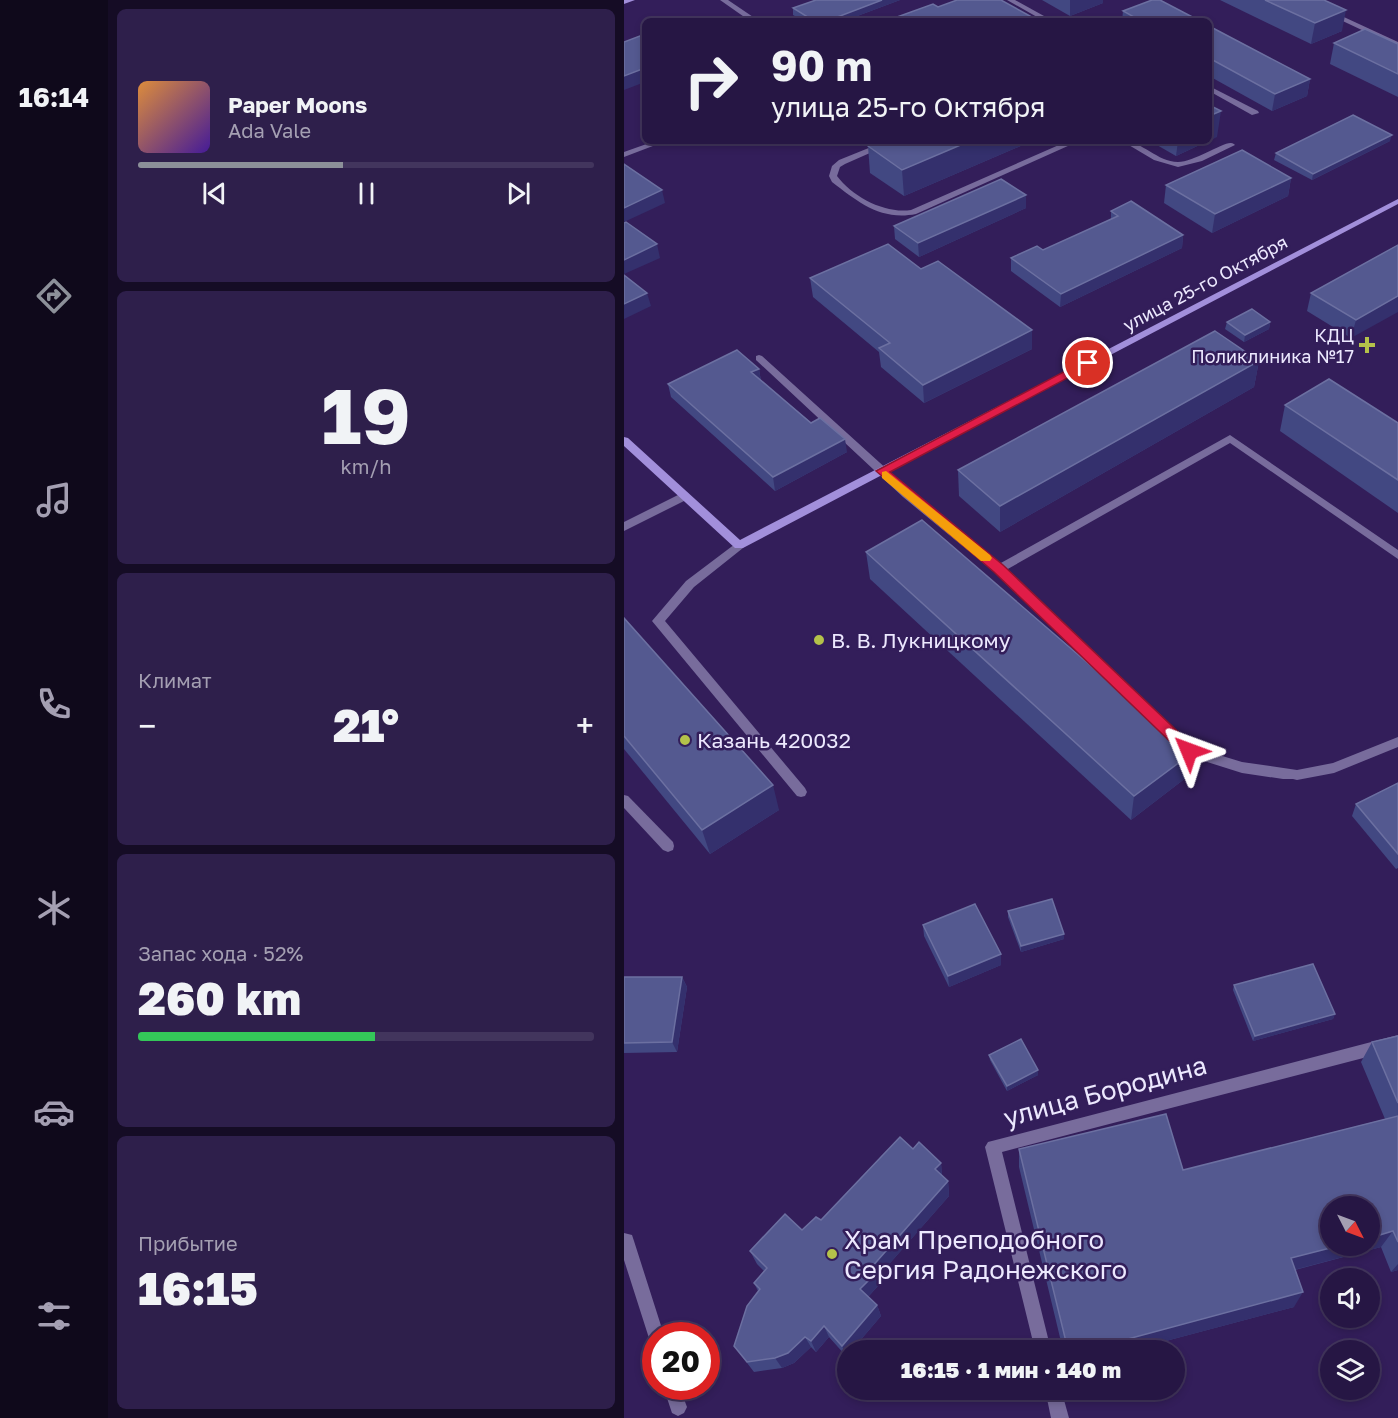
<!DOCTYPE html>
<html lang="ru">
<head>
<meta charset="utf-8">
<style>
  body { margin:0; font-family:"Golos Text",sans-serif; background:#2e1f4b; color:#f1f3f6; height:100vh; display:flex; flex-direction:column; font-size:22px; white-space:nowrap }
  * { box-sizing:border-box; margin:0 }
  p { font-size:20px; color:#a49fb2 }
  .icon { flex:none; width:33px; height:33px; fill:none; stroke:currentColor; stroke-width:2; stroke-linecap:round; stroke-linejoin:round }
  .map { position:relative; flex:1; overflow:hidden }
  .side { display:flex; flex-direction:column; gap:9px; padding:9px; background:#150c25; width:516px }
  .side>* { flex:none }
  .top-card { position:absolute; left:18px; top:18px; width:570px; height:126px; border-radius:9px; box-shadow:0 3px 9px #0003,0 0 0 2px #42355d; background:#261644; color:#f1f3f6; overflow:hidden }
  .needle { width:39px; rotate:132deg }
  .controls { position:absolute; left:696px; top:1196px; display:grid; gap:12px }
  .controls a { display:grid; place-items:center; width:60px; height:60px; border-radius:50%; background:#261644; box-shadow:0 3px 9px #0003,0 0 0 2px #42355d; font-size:30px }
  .speed { position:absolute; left:18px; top:1322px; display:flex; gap:12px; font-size:30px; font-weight:700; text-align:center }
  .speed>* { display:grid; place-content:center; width:78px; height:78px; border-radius:50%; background:#261644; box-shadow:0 3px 9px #0003,0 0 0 2px #42355d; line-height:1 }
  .speed .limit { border:9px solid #d22; background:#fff; color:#111 }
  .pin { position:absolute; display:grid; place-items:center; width:51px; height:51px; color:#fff; margin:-26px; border:3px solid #fff; border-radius:50%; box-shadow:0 2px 6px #0007 }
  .me { position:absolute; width:66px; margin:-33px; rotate:314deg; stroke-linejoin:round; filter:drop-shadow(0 0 4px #0008) }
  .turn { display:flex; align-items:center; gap:21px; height:126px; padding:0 30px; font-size:27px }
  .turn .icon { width:78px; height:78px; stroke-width:2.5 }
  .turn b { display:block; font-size:42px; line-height:51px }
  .big { font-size:45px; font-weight:800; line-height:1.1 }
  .side .card { flex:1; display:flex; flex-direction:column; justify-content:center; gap:9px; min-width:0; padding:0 21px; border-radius:9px; background:#2e1f4b }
  .side .dial { align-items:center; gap:0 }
  .dial b { font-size:78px; line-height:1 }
  .song { display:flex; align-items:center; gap:18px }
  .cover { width:72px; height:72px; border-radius:9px; background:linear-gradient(135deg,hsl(30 70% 55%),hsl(260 70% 35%)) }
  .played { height:6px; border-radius:3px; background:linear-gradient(90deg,#8c9099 45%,#42355d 45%) }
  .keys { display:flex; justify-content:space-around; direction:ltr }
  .heat { display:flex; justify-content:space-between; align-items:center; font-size:33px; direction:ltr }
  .charge { height:9px; border-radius:4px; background:linear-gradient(90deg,#34c759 52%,#42355d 0) }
  .trip { position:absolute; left:213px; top:1340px; width:348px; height:60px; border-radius:30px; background:#261644; box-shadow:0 3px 9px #0003,0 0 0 2px #42355d; font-weight:800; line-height:60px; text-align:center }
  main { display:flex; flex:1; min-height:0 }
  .tab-bar { display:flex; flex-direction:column; width:108px; justify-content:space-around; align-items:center; background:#0f091b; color:#a49fb2 }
  .tab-bar .icon { width:42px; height:42px }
  .tab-bar .selected { color:#8c9099 }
  .tab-bar b { font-size:27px; color:#f1f3f6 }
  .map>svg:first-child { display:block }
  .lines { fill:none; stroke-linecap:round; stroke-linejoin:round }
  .lane { fill:#786c9c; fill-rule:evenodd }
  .street { fill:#786c9c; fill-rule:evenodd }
  .secondary { fill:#a28fdb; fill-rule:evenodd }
  .wall { fill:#424882 }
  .shaded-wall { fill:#34306d }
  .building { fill:#545990; stroke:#6c70a1; stroke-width:1.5 }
  .route { fill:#e11d48; stroke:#92132f; stroke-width:1.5 }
  .slow { fill:#f59e0b }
  .poi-dot { fill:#b4c24a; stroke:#331e5a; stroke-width:2 }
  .labels { text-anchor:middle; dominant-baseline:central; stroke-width:5; stroke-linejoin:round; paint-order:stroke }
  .far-street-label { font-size:18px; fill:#ece8fe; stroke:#331e5a }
  .far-poi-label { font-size:18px; fill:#ece8fe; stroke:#331e5a; text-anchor:end }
  .poi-label { font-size:21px; fill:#ece8fe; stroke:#331e5a; text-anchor:start }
  .near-street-label { font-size:26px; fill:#ece8fe; stroke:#331e5a }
  .near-poi-label { font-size:26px; fill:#ece8fe; stroke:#331e5a; text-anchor:start }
</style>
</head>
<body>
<main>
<nav class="tab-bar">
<b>16:14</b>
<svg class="icon selected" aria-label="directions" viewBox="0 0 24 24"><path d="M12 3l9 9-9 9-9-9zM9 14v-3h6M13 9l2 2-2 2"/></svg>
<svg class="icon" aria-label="music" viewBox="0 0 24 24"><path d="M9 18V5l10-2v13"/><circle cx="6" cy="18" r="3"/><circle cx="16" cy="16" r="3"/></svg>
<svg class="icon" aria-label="phone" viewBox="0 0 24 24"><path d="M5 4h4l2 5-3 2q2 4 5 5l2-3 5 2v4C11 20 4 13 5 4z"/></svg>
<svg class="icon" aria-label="climate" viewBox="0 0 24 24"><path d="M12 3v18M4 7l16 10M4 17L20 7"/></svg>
<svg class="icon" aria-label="car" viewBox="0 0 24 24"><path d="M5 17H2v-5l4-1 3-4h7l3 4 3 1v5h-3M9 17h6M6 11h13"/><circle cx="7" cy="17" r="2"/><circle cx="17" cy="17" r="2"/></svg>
<svg class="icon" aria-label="filters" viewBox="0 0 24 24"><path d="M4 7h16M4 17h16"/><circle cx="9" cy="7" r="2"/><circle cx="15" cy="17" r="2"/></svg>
</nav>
<section class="side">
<div class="card">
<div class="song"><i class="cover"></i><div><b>Paper Moons</b><p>Ada Vale</p></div></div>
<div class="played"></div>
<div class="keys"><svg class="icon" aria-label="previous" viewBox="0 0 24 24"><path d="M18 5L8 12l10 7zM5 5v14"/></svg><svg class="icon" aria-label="pause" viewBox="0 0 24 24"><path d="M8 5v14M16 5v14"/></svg><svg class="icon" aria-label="next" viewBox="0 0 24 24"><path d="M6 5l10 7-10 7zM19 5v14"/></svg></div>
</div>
<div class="card dial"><b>19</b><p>km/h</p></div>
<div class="card"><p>Климат</p>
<div class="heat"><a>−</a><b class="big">21°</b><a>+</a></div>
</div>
<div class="card"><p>Запас хода · 52%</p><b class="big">260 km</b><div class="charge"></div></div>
<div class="card"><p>Прибытие</p><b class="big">16:15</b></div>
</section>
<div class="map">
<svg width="774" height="1418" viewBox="0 0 774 1418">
  <rect width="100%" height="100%" fill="#331e5a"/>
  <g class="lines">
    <g class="lane">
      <polygon points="96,0 104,0 135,21 126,21"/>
      <polygon points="383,0 391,0 429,21 420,21"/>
      <polygon points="674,0 683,0 774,42 774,47"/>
      <polygon points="585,86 634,111 635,113 628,115 585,91"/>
      <polygon points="31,141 42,141 0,157 0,152"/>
      <path d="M262,141h11l-52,23 -5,3 -3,9c16,21 48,38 74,34l157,-69h11l-163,73c-35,7 -58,-12 -84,-32l-3,-6 3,-10 7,-6z"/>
      <path d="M498,141c21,0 35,21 56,21 16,0 45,-20 53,-19 2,0 3,1 4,2l-33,16 -24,6 -24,-7z"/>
      <polygon points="135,355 138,356 287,491 375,564 606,435 774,550 774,559 606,443 382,570 569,747 618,762 673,770 677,771 679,775 677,779 659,779 618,773 561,755 370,572 279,497 132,360 132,356"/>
      <polygon points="115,541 120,545 119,548 70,587 41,621 181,788 183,792 181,796 177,797 173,796 28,621 62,581"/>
      <polygon points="0,795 4,796 49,842 50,846 49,850 44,852 39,850 0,808"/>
      <polygon points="0,1233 8,1235 10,1241 40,1335 32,1335 32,1343 26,1341 24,1335 0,1260"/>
      <polygon points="39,1386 55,1386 63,1407 60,1413 54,1416 48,1413"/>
    </g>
    <g class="street">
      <polygon points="60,492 64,493 65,496 64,499 0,531 0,522"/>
      <polygon points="774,737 774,747 710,773 673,780 669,779 667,775 669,771 673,770 709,763"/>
      <polygon points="774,1035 774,1049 378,1152 427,1350 411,1350 361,1147 364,1142"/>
      <polygon points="421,1389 437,1389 445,1418 427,1418"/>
    </g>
    <g class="secondary">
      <polygon points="0,0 11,0 0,4"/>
      <polygon points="774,199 774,204 119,548 111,548 0,446 0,437 4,438 116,540"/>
    </g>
  </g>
  <g class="wall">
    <polygon points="192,0 276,0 220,21 180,21 169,15 169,8"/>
    <polygon points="418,0 479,0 479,3 446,16"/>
    <polygon points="596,0 700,0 718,31 687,44"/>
    <polygon points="499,11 576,21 498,21"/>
    <polygon points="585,26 686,79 683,96 648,111 585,76"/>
    <polygon points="710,43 774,44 774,97 706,64"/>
    <polygon points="257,141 408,141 280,196 246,173 244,146"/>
    <polygon points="526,141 584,141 552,156"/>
    <polygon points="766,141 688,180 650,160 652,153"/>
    <polygon points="667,178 664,196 588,233 540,203 542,185"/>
    <polygon points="402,195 402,208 295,257 271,239 270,226"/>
    <polygon points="487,211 559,235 558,248 436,307 387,271 387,258 419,250 487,219"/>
    <polygon points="774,245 727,338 683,311 687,293"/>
    <polygon points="297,269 408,349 300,403 257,367 255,352 189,297 186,278"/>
    <polygon points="603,322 646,322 645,329 620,342 601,329"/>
    <polygon points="635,361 630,387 376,532 335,496 334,470"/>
    <polygon points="135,369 137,381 223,452 151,491 47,397 44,384"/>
    <polygon points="661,405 774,423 774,513 656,431"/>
    <polygon points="242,552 563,777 507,820 246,579"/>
    <polygon points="0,618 155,810 86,854 0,749"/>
    <polygon points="774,783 774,868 772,869 728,816 732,804"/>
    <polygon points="384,911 440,939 397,952 384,917"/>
    <polygon points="299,925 377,965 325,987 300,936"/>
    <polygon points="0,977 58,977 63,987 53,1052 0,1053"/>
    <polygon points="610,985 711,1014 709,1019 629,1041 609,990"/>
    <polygon points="774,1036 774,1270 767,1272 757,1247 671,1270 670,1307 508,1350 439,1350 395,1167 395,1149 559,1170 761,1119 737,1062 748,1042"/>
    <polygon points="365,1055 414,1070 414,1075 383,1091 366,1060"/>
    <polygon points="289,1149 317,1163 318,1177 324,1181 325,1196 252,1279 254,1286 244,1297 253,1305 257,1316 228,1350 224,1350 224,1355 222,1356 205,1337 192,1352 187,1347 170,1363 158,1368 130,1372 110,1346 134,1291 130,1283 140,1271 133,1264 126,1251 178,1230 197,1220"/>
  </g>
  <g class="shaded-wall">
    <polygon points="258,0 276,0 220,21 203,21"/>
    <polygon points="446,0 479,0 479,3 446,16"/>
    <polygon points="722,10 718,31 687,44 691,23"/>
    <polygon points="21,68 21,82 0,90 0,76"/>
    <polygon points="686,79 683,96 648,111 651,94"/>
    <polygon points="597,111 593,137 585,141 585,116"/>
    <polygon points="768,135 766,141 688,180 689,174"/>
    <polygon points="346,141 408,141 280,196 278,170"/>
    <polygon points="554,141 584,141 552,156"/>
    <polygon points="667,178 664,196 588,233 591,214"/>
    <polygon points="38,190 41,203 0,222 0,208"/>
    <polygon points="402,195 402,208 295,257 294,243"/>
    <polygon points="559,235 558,248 436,307 437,294"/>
    <polygon points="33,244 36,258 0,274 0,260"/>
    <polygon points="23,293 27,306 0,319 0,304"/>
    <polygon points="774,296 774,312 727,338 732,320"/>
    <polygon points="646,322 645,329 620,342 621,335"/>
    <polygon points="408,330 408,349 300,403 299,385"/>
    <polygon points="635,361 630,387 376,532 376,506"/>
    <polygon points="135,369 137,382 127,372"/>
    <polygon points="221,439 223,452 151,491 149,477"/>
    <polygon points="568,753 563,777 507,820 510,796"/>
    <polygon points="149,785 155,810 86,854 78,830"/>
    <polygon points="440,934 440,939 397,952 397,946"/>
    <polygon points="377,954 377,965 325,987 324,976"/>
    <polygon points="58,977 63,987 53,1052 48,1042"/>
    <polygon points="711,1014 709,1019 629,1041 631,1036"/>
    <polygon points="414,1070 414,1075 383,1091 383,1086"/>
    <polygon points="317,1163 318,1177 311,1169"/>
    <polygon points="324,1181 325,1196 252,1279 254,1286 240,1301 236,1289 246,1269"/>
    <polygon points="769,1231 757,1247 658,1273 667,1258 718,1245 746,1245 746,1238"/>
    <polygon points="774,1264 774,1270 767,1272"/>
    <polygon points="679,1292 670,1307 508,1350 463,1350"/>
    <polygon points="253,1305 257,1316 228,1350 224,1350 224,1355 222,1356 218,1346"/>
    <polygon points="200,1326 205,1337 192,1352 187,1341"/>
    <polygon points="181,1337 187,1347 170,1363 158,1368 151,1358"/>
  </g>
  <g class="building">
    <polygon points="192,0 258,0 203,21 190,21 169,8"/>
    <polygon points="333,0 377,0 415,21 349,21 345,19 339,21 262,21 309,4 314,7"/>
    <polygon points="528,0 536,0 576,21 517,21 499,11"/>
    <polygon points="641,0 700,0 722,10 691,23"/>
    <polygon points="585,26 686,79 651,94 585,58"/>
    <polygon points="741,29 774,44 774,74 710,43"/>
    <polygon points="21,34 21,68 0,76 0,42"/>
    <polygon points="585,105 597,111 585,116"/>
    <polygon points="729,115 768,135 689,174 652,153"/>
    <polygon points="257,141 346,141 278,170 244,146"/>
    <polygon points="618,150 667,178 591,214 542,185"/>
    <polygon points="0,164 38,190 0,208"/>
    <polygon points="377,179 402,195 294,243 270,226"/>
    <polygon points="507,201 559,235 437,294 387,258 413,246 419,250 494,216 487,211"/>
    <polygon points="2,222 33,244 0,260 0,223"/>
    <polygon points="264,244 297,269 314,261 408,330 299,385 255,348 266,343 186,278"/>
    <polygon points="774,245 774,296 732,320 687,293"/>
    <polygon points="0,275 23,293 0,304"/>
    <polygon points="628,309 646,322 621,335 603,322"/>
    <polygon points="591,331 635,361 376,506 334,470"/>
    <polygon points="113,350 135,369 127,372 187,423 196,418 221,439 149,477 44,384"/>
    <polygon points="705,379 774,423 774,480 661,405"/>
    <polygon points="298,520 568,753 510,796 242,552"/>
    <polygon points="0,618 149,785 78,830 0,736"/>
    <polygon points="774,783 774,854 732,804"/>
    <polygon points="428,899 440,934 397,946 384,911"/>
    <polygon points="351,904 377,954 324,976 299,925"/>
    <polygon points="689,964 711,1014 631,1036 610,985"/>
    <polygon points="0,977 58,977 48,1042 0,1043"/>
    <polygon points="774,1036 774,1103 748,1042"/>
    <polygon points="397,1039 414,1070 383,1086 365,1055"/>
    <polygon points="542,1114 559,1170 774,1116 774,1242 769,1231 746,1238 746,1206 706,1206 706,1245 718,1245 667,1258 679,1292 463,1350 444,1350 395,1149"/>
    <polygon points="276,1137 289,1149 295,1142 317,1163 311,1169 324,1181 246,1269 251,1274 236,1289 253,1305 218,1346 200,1326 187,1341 181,1337 164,1353 151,1358 123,1362 110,1346 123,1306 136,1289 130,1283 143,1268 126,1251 161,1214 178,1230 192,1217 197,1220"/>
  </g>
  <polygon class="route" points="464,359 470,363 468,365 266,472 379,565 570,747 572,751 570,755 560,755 370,572 252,471"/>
  <polygon class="slow" points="262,471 366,555 368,558 366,561 357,561 258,478 258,472"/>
  <g class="poi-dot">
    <path d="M740 336h6v6h6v6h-6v6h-6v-6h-6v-6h6z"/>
    <circle cx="195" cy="640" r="6"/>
    <circle cx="61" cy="740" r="6"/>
    <circle cx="208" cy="1254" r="6"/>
  </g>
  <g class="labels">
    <g class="far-street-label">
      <text transform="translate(581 283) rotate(-28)">улица 25-го Октября</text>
    </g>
    <g class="far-poi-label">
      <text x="730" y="335">КДЦ<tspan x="730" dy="21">Поликлиника №17</tspan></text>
    </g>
    <g class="poi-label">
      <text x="207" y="640">В. В. Лукницкому</text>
      <text x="73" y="740">Казань 420032</text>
    </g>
    <g class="near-street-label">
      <text transform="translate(481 1091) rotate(-15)">улица Бородина</text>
    </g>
    <g class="near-poi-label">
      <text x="220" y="1239">Храм Преподобного<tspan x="220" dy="30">Сергия Радонежского</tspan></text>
    </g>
  </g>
</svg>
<div class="controls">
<a><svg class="needle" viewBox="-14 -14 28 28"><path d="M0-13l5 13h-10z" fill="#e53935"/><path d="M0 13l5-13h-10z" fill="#a49fb2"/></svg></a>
<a><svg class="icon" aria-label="sound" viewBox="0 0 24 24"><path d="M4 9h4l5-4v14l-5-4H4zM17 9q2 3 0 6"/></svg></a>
<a><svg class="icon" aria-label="layers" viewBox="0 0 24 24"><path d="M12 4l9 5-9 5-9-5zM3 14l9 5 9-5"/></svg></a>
</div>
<div class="speed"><div class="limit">20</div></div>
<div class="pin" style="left:464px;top:363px;background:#d93025"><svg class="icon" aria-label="arrive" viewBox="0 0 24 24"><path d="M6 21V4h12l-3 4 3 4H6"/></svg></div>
<svg class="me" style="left:565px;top:751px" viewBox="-20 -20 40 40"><path d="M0-17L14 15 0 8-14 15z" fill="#e11d48" stroke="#fff" stroke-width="4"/></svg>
<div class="trip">16:15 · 1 мин · 140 m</div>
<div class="top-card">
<div class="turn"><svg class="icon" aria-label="right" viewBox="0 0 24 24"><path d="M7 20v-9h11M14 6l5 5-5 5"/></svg><div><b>90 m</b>улица 25-го Октября</div></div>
</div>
</div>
</main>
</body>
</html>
